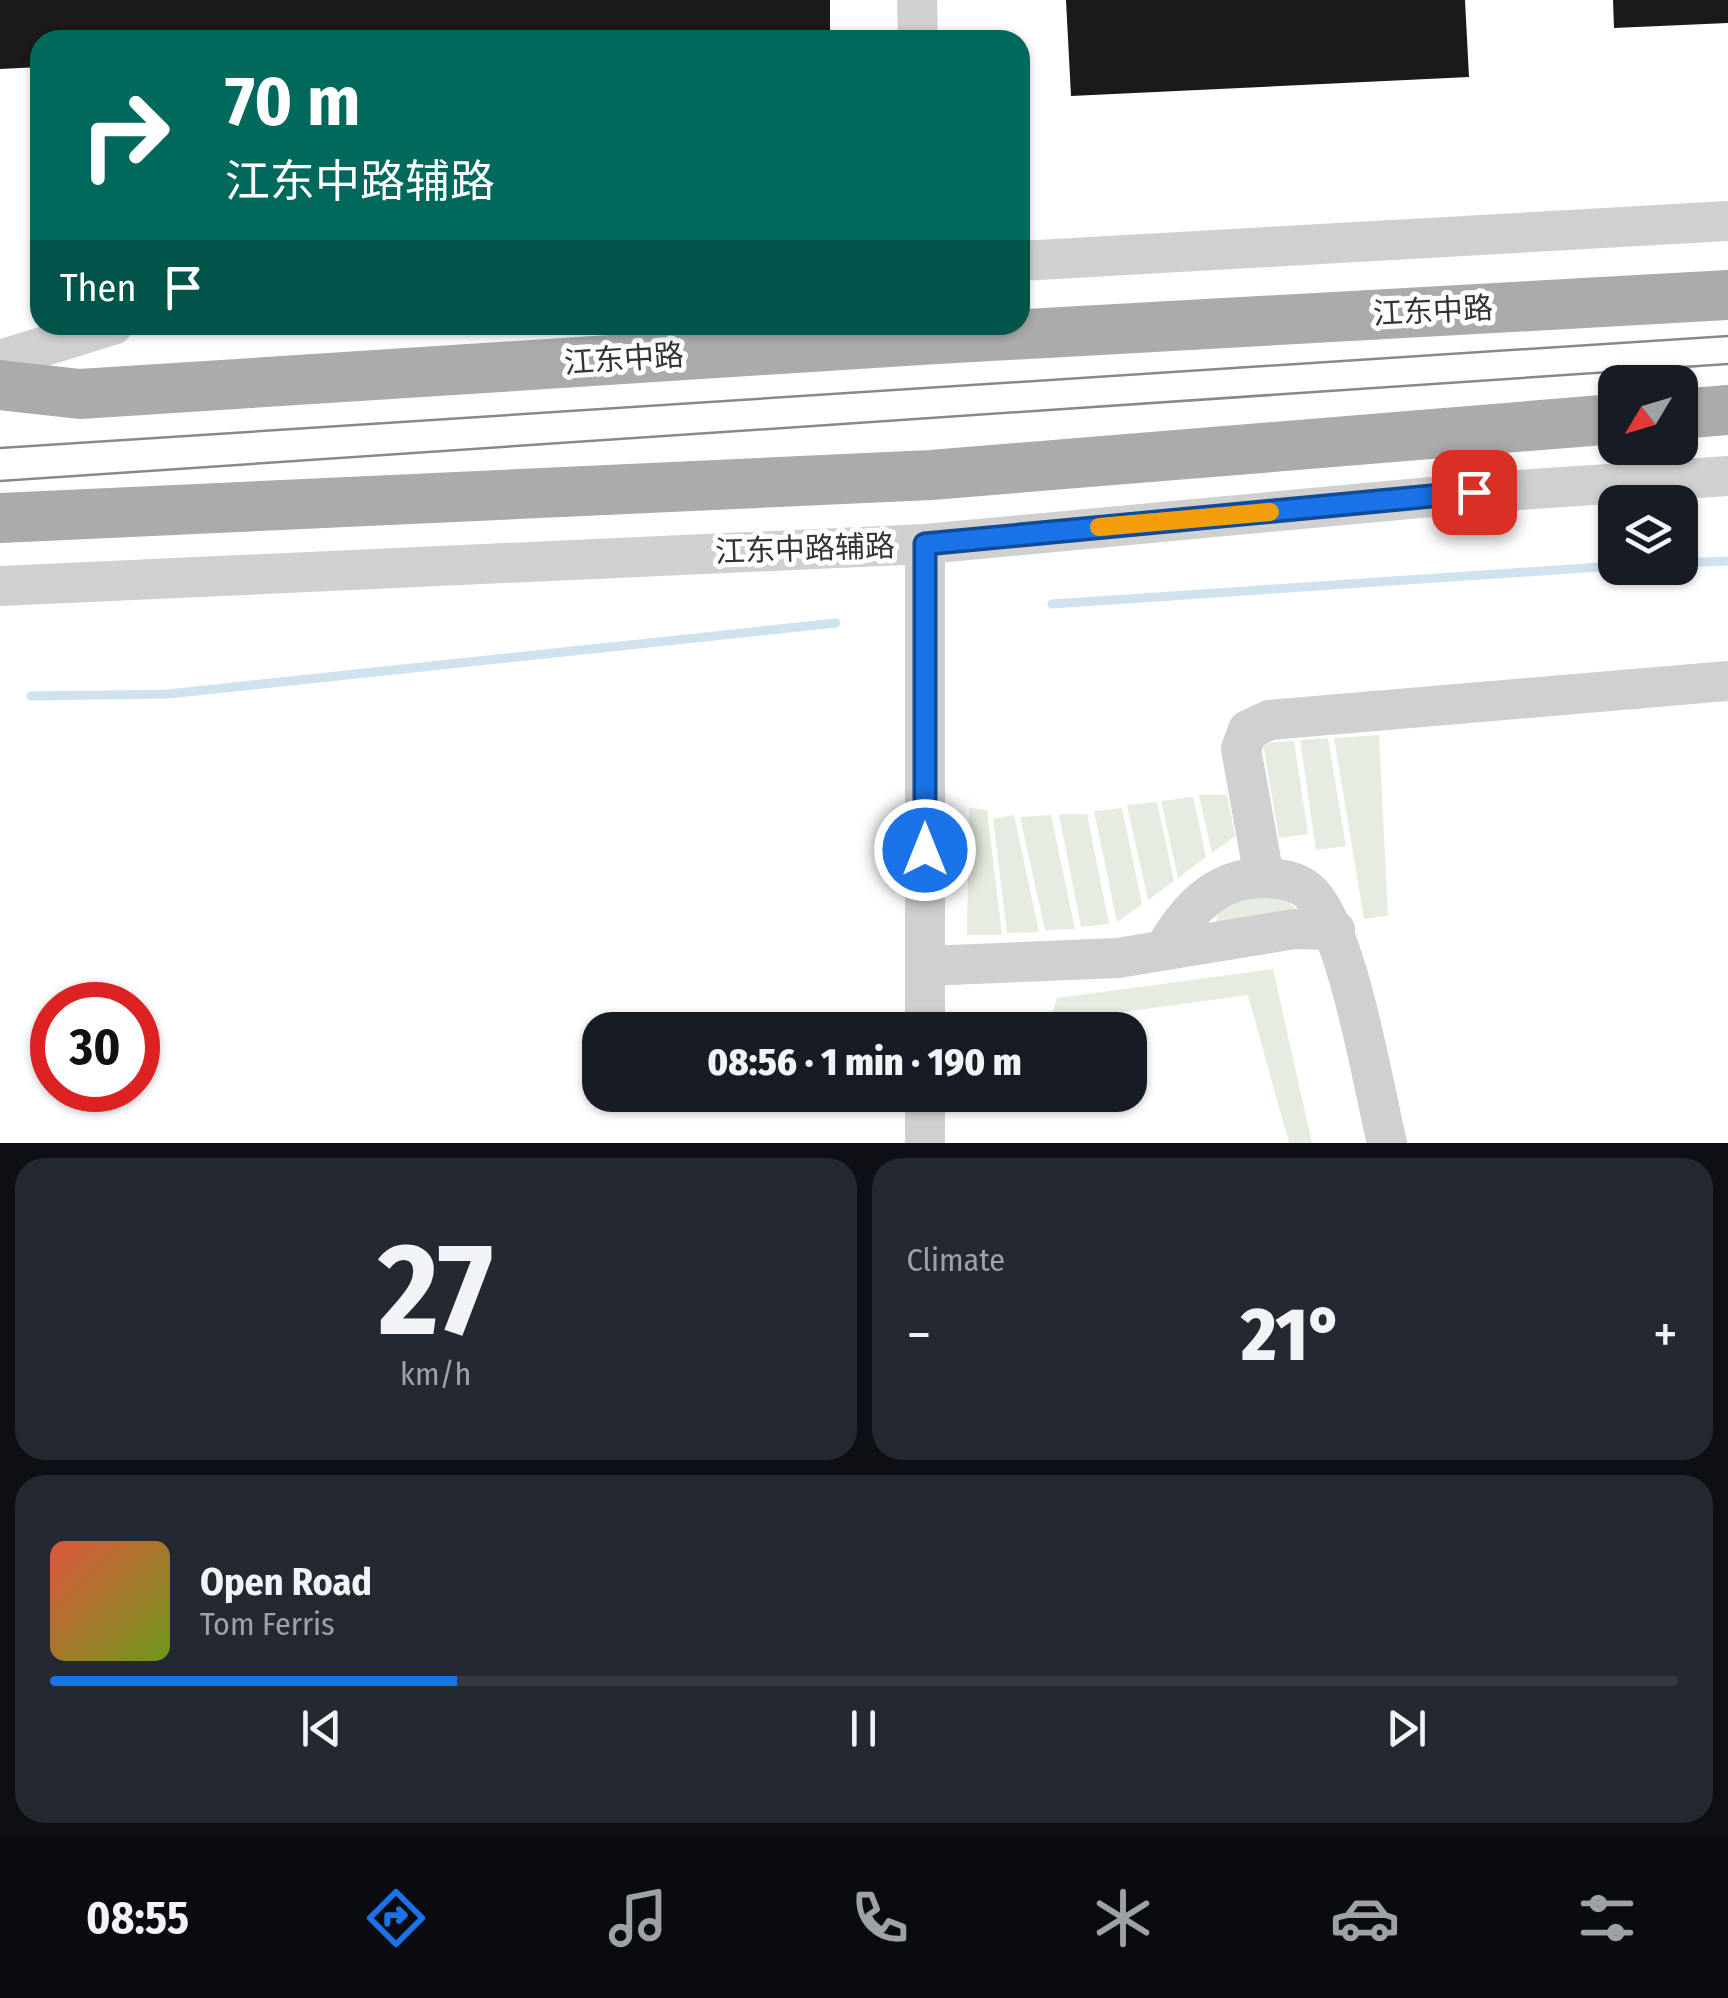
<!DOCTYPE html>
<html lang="en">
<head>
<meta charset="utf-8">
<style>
  body { margin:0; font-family:"Fira Sans Condensed","Noto Sans SC",sans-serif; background:#242831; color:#f1f3f6; height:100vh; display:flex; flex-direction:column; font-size:38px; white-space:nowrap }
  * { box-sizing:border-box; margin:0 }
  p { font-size:32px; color:#9ea1a6 }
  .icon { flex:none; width:55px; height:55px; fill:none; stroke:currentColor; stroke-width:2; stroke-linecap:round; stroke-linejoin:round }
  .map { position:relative; height:1143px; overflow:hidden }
  .sheet { display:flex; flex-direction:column; gap:15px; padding:15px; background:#0d0f14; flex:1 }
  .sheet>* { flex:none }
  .guide { position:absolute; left:30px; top:30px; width:1000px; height:305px; border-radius:30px; box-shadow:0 2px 8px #0004; background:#00695c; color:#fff; overflow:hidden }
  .needle { width:65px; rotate:232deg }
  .controls { position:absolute; left:1598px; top:365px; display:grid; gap:20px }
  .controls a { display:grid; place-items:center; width:100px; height:100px; border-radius:20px; background:#171b24; box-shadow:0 2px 8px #0004; font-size:50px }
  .speed { position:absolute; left:30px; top:982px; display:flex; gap:20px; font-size:50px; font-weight:700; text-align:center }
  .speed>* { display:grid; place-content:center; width:130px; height:130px; border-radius:50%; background:#171b24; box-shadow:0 2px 8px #0004; line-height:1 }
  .speed .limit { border:15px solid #d22; background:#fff; color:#111 }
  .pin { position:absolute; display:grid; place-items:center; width:85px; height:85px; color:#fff; margin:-42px; border-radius:20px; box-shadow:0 5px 15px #0006 }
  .me { position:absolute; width:110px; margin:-55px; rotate:0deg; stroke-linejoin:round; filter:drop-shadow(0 0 8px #0008) }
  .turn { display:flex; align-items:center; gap:35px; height:210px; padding:0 30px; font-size:45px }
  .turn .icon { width:130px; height:130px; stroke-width:2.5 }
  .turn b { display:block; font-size:70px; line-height:85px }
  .then { display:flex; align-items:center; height:95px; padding:0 30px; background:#0003; gap:20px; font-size:38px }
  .big { font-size:75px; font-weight:800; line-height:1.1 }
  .sheet .widget { flex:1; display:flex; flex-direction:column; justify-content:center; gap:15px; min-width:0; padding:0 35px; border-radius:30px; background:#242831 }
  .sheet .dial { align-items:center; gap:0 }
  .dial b { font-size:130px; line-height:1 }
  .song { display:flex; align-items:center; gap:30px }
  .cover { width:120px; height:120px; border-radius:15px; background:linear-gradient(135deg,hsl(10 70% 55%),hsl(80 70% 35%)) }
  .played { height:10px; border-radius:5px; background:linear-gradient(90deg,#1a73e8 25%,#363941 25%) }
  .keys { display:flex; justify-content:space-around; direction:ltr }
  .heat { display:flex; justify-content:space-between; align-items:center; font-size:55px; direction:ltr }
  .sheet .tiles { flex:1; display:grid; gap:15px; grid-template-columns:1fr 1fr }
  .widget:last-child { grid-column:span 2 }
  .trip { position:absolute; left:582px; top:1012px; width:565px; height:100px; border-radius:30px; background:#171b24; box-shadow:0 2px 8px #0004; font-weight:800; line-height:100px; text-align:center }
  .tab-bar { display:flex; height:160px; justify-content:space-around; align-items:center; background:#090b0e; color:#9ea1a6 }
  .tab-bar .icon { width:70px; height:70px }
  .tab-bar .selected { color:#1a73e8 }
  .tab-bar b { font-size:45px; color:#f1f3f6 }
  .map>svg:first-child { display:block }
  .green { fill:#e6ecdf }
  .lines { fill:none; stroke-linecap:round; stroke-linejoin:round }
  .stream { stroke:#cfe2ee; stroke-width:9 }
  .building { fill:#1a1a1a }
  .minor { stroke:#d0d0d0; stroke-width:40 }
  .major { stroke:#ababab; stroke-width:50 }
  .tram { stroke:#888; stroke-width:2.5 }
  .route-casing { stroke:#114b97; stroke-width:25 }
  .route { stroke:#1a73e8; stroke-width:18 }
  .slow { stroke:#f59e0b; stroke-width:18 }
  .labels { text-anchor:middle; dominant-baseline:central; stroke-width:10; stroke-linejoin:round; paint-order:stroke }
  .street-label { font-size:30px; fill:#333; stroke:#fff }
</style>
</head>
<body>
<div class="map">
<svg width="1728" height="1143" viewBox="0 0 1728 1143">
  <rect width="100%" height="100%" fill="#fff"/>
  <g class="green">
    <polygon points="1379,735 1388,916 1364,919 1334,738"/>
    <polygon points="1328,738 1346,846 1316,850 1300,740"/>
    <polygon points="1294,741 1308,834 1279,838 1263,743"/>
    <polygon points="1199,795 1227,795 1235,836 1212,853"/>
    <polygon points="1193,797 1206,857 1178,878 1161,801"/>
    <polygon points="1157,802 1174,881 1148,900 1127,805"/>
    <polygon points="969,808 987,810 1002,935 967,935"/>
    <polygon points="1122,808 1142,904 1117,922 1094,811"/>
    <polygon points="1059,814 1087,814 1109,924 1081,927"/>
    <polygon points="1014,815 1039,932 1007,933 993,819"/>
    <polygon points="1051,815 1075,929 1045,930 1020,817"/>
    <polygon points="1283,896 1297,911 1215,930 1218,913 1236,897"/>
    <polygon points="1273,969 1312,1143 1289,1143 1248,995 1050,1022 1057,998"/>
  </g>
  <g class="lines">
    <g class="stream">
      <polyline points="1680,563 1728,561"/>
      <polyline points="1052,604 1615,566"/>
      <polyline points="31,696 168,694 836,623"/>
    </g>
  </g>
  <g class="building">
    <polygon points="0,0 830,0 830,40 40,40 40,67 0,69"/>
    <polygon points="1066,0 1465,0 1469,77 1071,96"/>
    <polygon points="1613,0 1728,0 1728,23 1614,28"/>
  </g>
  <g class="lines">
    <g class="minor">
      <polyline points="917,0 918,40"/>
      <polyline points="1020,261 1728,221"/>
      <polyline points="0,360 113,325"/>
      <polyline points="925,544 925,1030"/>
      <polyline points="0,586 925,544 1474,493 1728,476"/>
      <polyline points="1264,877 1241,749 1248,730 1269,720 1728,681"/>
      <path d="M1164,950c19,-33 44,-65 84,-71 19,-2 43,-2 59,11 39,29 67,200 80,253"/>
      <polyline points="925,966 1118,958 1294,929 1335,930"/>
      <polyline points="925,1095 925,1143"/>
    </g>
    <g class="major">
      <polyline points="0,385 80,394 920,340 1728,295"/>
      <polyline points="1680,414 1728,410"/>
      <polyline points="0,518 931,475 1615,419"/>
    </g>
    <g class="tram">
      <polyline points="0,448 1728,336"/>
      <polyline points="0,481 1728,364"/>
    </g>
  </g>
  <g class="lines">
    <g class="route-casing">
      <polyline id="route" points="925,850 925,544 1474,492"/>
    </g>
    <use href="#route" class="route"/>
    <polyline class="slow" points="1099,527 1270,512"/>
  </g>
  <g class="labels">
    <g class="street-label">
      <text transform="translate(1433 311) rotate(-3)">江东中路</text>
      <text transform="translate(624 359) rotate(-4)">江东中路</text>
      <text transform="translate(805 549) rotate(-2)">江东中路辅路</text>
    </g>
  </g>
</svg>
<div class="controls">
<a><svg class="needle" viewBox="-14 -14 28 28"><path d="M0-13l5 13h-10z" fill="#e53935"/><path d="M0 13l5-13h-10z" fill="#9ea1a6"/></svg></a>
<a><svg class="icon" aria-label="layers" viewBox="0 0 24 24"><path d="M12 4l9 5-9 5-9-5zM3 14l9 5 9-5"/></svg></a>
</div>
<div class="speed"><div class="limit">30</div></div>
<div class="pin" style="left:1474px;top:492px;background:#d93025"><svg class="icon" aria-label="arrive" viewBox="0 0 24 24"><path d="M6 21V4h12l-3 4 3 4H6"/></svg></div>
<svg class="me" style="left:925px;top:850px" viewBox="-20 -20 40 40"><circle r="17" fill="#1a73e8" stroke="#fff" stroke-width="3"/><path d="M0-11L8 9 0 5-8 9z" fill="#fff"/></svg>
<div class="trip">08:56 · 1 min · 190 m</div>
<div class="guide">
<div class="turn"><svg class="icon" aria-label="right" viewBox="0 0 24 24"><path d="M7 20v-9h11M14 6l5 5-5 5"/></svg><div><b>70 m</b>江东中路辅路</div></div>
<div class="then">Then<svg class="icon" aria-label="arrive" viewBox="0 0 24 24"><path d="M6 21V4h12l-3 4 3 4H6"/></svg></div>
</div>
</div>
<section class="sheet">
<div class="tiles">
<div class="widget dial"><b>27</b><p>km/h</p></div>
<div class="widget"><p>Climate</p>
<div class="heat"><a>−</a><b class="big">21°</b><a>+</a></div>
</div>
<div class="widget">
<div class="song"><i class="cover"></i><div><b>Open Road</b><p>Tom Ferris</p></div></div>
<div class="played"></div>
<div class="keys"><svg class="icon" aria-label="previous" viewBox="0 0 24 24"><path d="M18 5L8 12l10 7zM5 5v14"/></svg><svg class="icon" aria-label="pause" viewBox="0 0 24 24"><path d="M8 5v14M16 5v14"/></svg><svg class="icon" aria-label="next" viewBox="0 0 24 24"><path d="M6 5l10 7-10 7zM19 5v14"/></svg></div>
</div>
</div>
</section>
<nav class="tab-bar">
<b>08:55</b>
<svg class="icon selected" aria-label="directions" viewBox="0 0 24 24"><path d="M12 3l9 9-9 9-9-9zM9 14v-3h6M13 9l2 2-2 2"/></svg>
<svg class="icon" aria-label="music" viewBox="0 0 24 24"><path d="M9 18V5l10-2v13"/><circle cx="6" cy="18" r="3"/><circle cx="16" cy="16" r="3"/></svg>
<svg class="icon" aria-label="phone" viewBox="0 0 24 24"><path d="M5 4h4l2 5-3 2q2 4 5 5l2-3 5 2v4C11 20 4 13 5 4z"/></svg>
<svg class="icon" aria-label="climate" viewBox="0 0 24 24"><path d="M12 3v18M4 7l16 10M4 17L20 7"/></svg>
<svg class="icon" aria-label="car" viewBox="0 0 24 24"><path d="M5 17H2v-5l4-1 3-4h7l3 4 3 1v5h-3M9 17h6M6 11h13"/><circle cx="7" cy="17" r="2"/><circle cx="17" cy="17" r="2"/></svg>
<svg class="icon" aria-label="filters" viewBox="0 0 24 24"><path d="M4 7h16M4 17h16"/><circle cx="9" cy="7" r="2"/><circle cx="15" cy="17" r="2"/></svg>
</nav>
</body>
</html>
